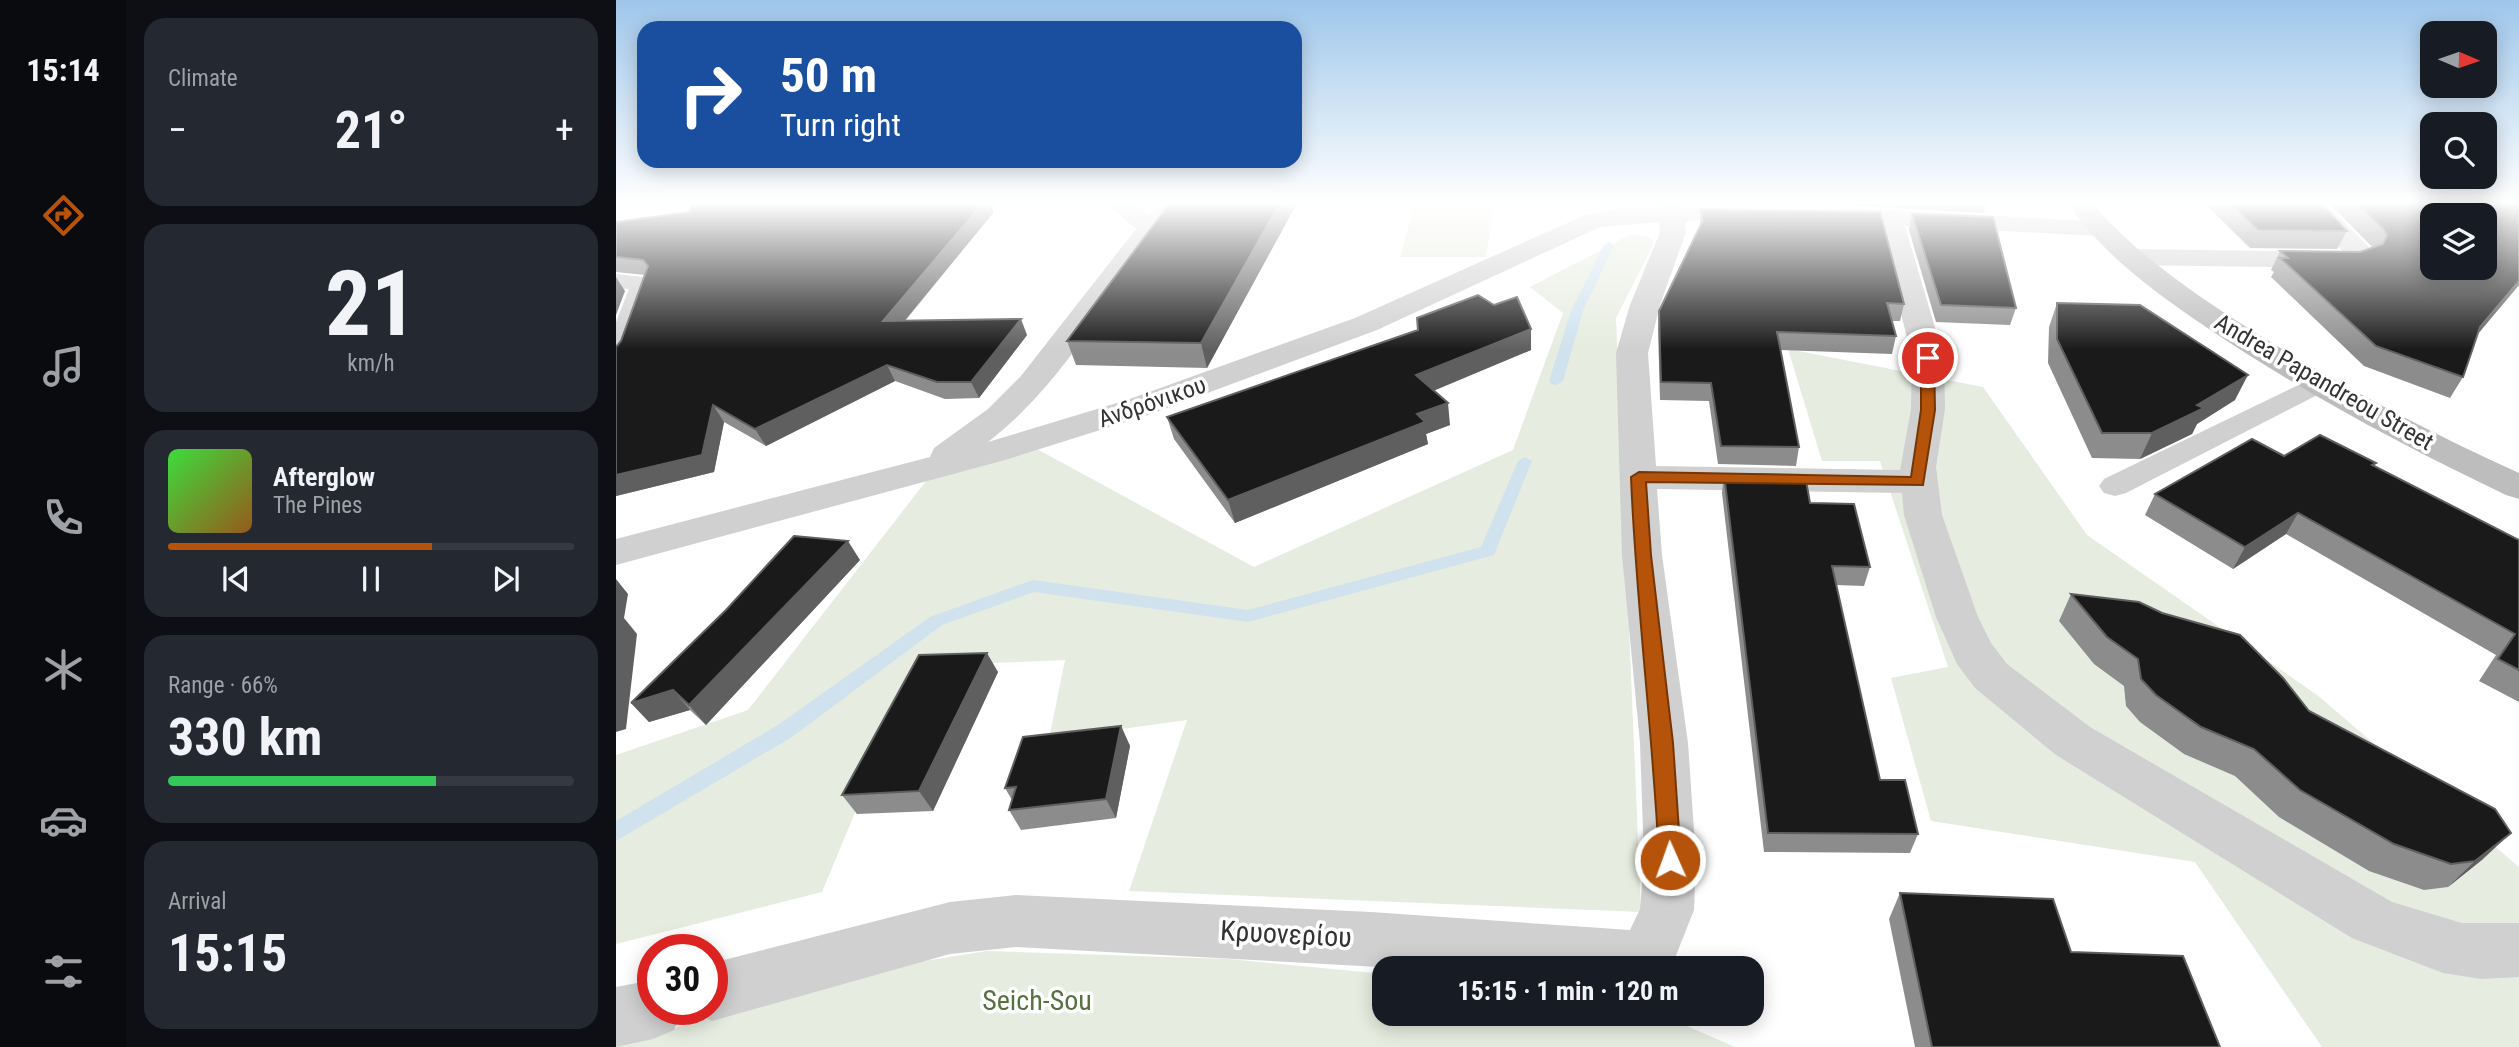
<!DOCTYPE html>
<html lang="en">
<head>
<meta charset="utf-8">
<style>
  body { margin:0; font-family:"Roboto Condensed",sans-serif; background:#242831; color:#f1f3f6; height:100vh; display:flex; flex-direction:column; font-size:26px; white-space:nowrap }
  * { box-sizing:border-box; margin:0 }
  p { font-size:23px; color:#9ea1a6 }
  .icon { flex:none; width:38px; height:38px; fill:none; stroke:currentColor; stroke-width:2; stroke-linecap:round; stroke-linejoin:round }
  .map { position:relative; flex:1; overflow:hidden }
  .sheet { display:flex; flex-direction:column; gap:18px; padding:18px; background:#0d0f14; width:490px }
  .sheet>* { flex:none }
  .top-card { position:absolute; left:21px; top:21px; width:665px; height:147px; border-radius:21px; box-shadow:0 4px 18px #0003; background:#1a4fa0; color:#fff; overflow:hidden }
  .needle { width:46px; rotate:92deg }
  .fabs { position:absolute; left:1804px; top:21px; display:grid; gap:14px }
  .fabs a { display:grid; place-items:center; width:77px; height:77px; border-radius:14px; background:#171b24; box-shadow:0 4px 18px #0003; font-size:35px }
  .speed { position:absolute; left:21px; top:934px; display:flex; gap:14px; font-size:35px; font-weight:700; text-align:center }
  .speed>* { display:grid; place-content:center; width:91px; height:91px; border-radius:50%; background:#171b24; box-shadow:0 4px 18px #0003; line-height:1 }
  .speed .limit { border:10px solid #d22; background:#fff; color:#111 }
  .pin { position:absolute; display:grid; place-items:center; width:60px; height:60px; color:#fff; margin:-30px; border:4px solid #fff; border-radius:50%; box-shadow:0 2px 7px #0007 }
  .me { position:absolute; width:77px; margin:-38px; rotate:358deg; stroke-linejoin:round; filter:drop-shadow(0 0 5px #0008) }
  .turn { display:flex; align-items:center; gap:24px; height:147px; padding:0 28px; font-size:32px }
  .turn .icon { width:91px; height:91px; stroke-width:2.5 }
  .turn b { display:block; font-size:49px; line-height:60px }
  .big { font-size:52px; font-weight:700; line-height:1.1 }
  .sheet .widget { flex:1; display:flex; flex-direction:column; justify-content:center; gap:10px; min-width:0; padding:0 24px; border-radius:21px; background:#242831 }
  .sheet .dial { align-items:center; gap:0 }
  .dial b { font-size:91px; line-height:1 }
  .song { display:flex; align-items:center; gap:21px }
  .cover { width:84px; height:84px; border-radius:10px; background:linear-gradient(135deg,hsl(120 70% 55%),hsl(30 70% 35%)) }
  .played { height:7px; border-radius:4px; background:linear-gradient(90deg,#b45309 65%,#363941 65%) }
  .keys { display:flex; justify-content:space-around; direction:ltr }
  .heat { display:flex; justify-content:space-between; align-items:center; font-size:38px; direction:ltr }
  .charge { height:10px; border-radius:5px; background:linear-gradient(90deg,#34c759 66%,#363941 0) }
  .trip { position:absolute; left:756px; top:956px; width:392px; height:70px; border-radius:21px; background:#171b24; box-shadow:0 4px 18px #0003; font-weight:700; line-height:70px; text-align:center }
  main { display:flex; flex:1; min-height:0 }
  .tabs { display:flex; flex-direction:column; width:126px; justify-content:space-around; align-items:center; background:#090b0e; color:#9ea1a6 }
  .tabs .icon { width:49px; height:49px }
  .tabs .selected { color:#b45309 }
  .tabs b { font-size:32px; color:#f1f3f6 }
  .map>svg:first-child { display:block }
  .green { fill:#e6ecdf }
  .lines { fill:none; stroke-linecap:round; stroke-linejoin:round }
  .stream { fill:#cfe2ee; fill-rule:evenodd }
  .service { fill:#d0d0d0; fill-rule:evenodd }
  .minor { fill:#d0d0d0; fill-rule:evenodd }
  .secondary { fill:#bdbdbd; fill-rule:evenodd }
  .wall { fill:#8c8c8c }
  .shaded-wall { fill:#5f5f5f }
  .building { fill:#1a1a1a; stroke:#5f5f5f; stroke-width:2; fill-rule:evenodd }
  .route { fill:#b45309; stroke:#753606; stroke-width:2 }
  .labels { text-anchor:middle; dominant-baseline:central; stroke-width:7; stroke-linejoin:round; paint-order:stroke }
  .street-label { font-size:24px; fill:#333; stroke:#fff }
  .near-street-label { font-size:28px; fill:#333; stroke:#fff }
  .near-park-label { font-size:28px; fill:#56703f; stroke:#fff }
</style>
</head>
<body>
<main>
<nav class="tabs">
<b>15:14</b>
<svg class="icon selected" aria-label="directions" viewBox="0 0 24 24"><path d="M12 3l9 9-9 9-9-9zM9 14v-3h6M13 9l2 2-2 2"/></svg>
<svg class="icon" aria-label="music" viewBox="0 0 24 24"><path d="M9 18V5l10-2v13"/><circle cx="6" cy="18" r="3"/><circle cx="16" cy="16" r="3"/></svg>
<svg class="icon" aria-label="phone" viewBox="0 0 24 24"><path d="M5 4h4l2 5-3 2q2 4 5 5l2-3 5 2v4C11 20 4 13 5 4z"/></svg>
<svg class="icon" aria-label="climate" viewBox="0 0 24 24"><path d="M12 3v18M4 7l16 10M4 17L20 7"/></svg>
<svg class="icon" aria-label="car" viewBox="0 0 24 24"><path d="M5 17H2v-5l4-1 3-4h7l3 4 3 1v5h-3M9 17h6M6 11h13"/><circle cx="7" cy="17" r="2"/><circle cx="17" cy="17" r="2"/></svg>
<svg class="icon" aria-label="filters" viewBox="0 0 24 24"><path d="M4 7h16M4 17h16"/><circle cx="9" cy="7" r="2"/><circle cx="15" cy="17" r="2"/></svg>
</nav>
<section class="sheet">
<div class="widget"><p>Climate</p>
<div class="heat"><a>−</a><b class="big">21°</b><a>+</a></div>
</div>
<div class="widget dial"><b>21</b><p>km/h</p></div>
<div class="widget">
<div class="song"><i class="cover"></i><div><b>Afterglow</b><p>The Pines</p></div></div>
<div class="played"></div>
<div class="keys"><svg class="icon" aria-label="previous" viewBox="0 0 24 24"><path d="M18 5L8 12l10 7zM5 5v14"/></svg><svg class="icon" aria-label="pause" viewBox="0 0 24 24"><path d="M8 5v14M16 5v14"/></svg><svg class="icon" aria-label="next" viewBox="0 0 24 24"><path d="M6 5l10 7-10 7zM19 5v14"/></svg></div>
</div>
<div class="widget"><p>Range · 66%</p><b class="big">330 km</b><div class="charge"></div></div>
<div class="widget"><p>Arrival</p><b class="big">15:15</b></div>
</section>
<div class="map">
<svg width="1903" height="1047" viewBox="0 0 1903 1047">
  <rect width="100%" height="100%" fill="#fff"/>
  <g class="green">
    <polygon points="799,203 878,203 870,257 784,257"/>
    <polygon points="1016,234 1034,237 1038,243 1000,318 1025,912 513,891 571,720 433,739 449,660 300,666 206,892 0,944 0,755 132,710 314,476 419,448 638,567 897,450 947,313 914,287"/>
    <polygon points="1172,349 1367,387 1471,535 1701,695 1903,867 1903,1047 1706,1047 1579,862 1315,821 1275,678 1332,667 1264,461 1206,461"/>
    <polygon points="371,951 613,959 768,974 768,1013 1041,1013 1119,1047 0,1047 0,1044 302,962"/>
  </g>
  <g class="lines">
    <g class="stream">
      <polygon points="993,242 998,245 967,311 947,381 940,385 935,384 933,381 955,311 988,245"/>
      <polygon points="909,457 916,461 878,555 632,622 418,592 326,625 176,737 0,841 0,821 162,725 314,617 411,582 417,580 632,610 865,547 902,461"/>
    </g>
    <g class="service">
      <polygon points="0,274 37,278 40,283 14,356 10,362 0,364 0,322 13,289 0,288"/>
      <polygon points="1701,376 1711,378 1715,384 1711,390 1510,493 1499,496 1488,493 1483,486 1488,479"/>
    </g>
    <g class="minor">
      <path d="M490,203h28l15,12 10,-12h26c-13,19 -31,35 -44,54 -47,65 -89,136 -153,185l139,-42 228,-82 230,-103 41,-8h32v-4h24l1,4 22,2 4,5 -4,5 -20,3 1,10 -26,73 -12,48 8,113 244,4 11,-61 1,-51 -33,-133 -59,-5 -4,-5 4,-5 9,-3 280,15 4,6 -4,6 -9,2 -195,-10 39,132 1,51 -9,58 6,48 36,102 13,26 16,21 83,63 302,175 70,21h57v54l-38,2 -38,-6 -91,-35 -296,-183 -81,-67 -18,-24 -21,-47 -32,-102 -2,-22 -245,-4 5,66 26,188 8,117 -2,50 -23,58h-274l-381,-21 -66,7 -238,67 -21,-9 -1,-2h22v-47l238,-61 66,-7 355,17 259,18 10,-21 4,-49 -4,-117 -18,-188 -6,-202 14,-48 30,-73 -1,-10 -59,5 -223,103 -226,84 -146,46 -389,105v-26l314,-82 4,-9 54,-39 33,-33 115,-147z"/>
      <polygon points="1683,203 1709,203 1755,249 1759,255 1755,261 1734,268 1515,265 1505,263 1501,257 1505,251 1515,249 1727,252"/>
      <polygon points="37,980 37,1010 66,1010 58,1030 37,1039 0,1047 0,987"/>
    </g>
    <path class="secondary" d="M1451,203h25c41,48 93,84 145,118 90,58 185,108 282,152v26l-13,-4c-103,-49 -202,-102 -297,-166 -52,-35 -106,-74 -142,-126z"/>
  </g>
  <g class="wall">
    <polygon points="76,203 377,203 377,213 289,321 411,335 363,398 329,399 279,381 150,446 108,422 98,472 0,496 0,347 5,341 29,275 0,272 0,222 73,212"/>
    <polygon points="554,203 681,203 591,368 460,365 451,341"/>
    <polygon points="1078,203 1370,203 1368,213 1208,204 1078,204"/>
    <polygon points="1588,203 1705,203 1731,231 1721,249 1634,248"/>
    <polygon points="1713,203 1903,203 1903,285 1861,334 1847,377 1834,398 1748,366 1655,277 1658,272 1655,270 1664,251 1744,252 1757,248"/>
    <polygon points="1084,209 1288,304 1284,321 1276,321 1280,336 1276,354 1165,350 1183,447 1180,466 1102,464 1093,401 1044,400 1042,329 1043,311 1084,228"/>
    <polygon points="1296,214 1400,308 1394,325 1320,322 1293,230"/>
    <polygon points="1441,303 1619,400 1581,424 1576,434 1524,459 1476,458 1432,363 1433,327"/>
    <polygon points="801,318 915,329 915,350 818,390 834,425 810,434 812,444 619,523 558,439 551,417 802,331"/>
    <polygon points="1668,456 1760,463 1758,466 1903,540 1903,702 1863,681 1880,655 1670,534 1617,569 1529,515 1539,494"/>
    <polygon points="1108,474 1194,503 1254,567 1248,586 1220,585 1264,780 1302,834 1294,853 1148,852 1106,493"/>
    <polygon points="244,560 90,725 74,710 33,722 15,703"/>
    <polygon points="1455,594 1693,711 1867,859 1832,887 1808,890 1753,871 1663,817 1619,776 1568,754 1524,722 1510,706 1508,686 1478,664 1443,621"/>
    <polygon points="382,672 317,811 241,814 226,795"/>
    <polygon points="505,726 514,746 500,818 405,830 393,810 396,800 389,788"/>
    <polygon points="1284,893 1455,952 1604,1047 1299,1047 1273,919"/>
  </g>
  <g class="shaded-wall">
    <polygon points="367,203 377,203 377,213 275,337 267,321"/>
    <polygon points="664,203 681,203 591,368 585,343"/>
    <polygon points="0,277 9,291 0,315"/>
    <polygon points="1903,281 1903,285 1851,347 1864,327"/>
    <polygon points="405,319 411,335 363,398 355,382"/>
    <polygon points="915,329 915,350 803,397 800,375"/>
    <polygon points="271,365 279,381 150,446 139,429"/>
    <polygon points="1632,375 1619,400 1581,424 1576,434 1524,459 1536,433"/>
    <polygon points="832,403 834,425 810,434 812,444 619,523 612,500 801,414"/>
    <polygon points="97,405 108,422 98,472 0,496 0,475"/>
    <polygon points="1682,513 1670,534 1617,569 1629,547"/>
    <polygon points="232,541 244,560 90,725 73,705"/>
    <polygon points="0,579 12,594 8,618 21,634 10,729 0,732"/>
    <polygon points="371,653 382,672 317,811 303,791"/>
    <polygon points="57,690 74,710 33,722 15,703"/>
    <polygon points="505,726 514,746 500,818 490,799"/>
    <polygon points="1895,833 1867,859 1832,887 1859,861"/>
  </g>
  <g class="building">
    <polygon points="76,203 367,203 267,321 405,319 355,382 321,382 271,365 139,429 97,405 86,455 0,475 0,347 5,341 32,266 27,260 0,257 0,222 73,212"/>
    <polygon points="554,203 664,203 585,343 451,341"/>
    <polygon points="1614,203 1705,203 1731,231 1642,230"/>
    <path d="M1740,203h163v78l-39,46 -17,50 -87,-31 -96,-88h8l-8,-7 80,1 23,-8 4,-9 -4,-6zM1816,215h53v53h-53z"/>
    <polygon points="1084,209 1264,212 1288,304 1271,303 1280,336 1161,332 1183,447 1105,446 1095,383 1045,382 1043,311 1087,220"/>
    <polygon points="1296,214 1377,217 1400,308 1325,305"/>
    <polygon points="862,295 878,305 901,297 915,329 800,375 832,403 801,414 809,422 612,500 551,417 802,330 801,318"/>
    <polygon points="1441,303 1524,305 1632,375 1581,405 1588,408 1536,433 1486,433 1441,339"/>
    <polygon points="1704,435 1760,463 1756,465 1903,540 1903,670 1882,659 1899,634 1682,513 1629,547 1539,494 1636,439 1668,456"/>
    <polygon points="1108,474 1189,475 1194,503 1238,504 1254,567 1216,566 1264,780 1289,780 1302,834 1152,833"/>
    <polygon points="178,536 232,541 73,705 57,690 15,703 110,610"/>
    <polygon points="1455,594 1523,602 1546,613 1624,635 1667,678 1693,711 1879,809 1895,833 1859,861 1835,864 1778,844 1684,790 1638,749 1585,727 1540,695 1525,679 1522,659 1491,637"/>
    <polygon points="371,653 303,791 226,795 303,655"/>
    <polygon points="505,726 490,799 393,810 400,787 389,788 407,737"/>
    <polygon points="1284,893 1437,899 1455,952 1567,956 1604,1047 1316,1047"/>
  </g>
  <linearGradient id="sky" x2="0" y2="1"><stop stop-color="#9ec6ea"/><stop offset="0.58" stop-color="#fff"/><stop offset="1" stop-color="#fff" stop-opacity="0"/></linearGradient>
  <rect width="1903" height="350" fill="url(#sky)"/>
  <path class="route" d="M1312,354l6,4 1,52 -12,75 -277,-3 5,73 22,188 8,117 -3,7 -8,3 -8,-3 -3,-7c-6,-128 -23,-255 -28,-383l8,-5 272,5 10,-67v-52z"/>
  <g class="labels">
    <g class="street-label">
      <text transform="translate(1708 382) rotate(30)">Andrea Papandreou Street</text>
      <text transform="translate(536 402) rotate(-19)">Ανδρόνικου</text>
    </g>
    <g class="near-street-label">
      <text transform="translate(670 934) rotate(3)">Κρυονερίου</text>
    </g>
    <g class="near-park-label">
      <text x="421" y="1000">Seich-Sou</text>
    </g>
  </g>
</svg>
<div class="fabs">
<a><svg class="needle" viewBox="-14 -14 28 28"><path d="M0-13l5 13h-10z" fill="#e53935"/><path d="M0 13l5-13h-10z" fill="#9ea1a6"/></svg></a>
<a><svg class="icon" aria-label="search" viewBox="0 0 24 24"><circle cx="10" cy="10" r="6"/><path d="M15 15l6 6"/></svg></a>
<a><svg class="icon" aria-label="layers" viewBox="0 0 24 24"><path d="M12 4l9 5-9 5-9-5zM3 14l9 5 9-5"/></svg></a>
</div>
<div class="speed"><div class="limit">30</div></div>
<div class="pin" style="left:1312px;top:358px;background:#d93025"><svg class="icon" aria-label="arrive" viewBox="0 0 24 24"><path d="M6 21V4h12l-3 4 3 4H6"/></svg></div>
<svg class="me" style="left:1054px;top:860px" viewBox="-20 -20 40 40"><circle r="17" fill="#b45309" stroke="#fff" stroke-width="3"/><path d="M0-11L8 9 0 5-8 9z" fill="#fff"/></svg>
<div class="trip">15:15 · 1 min · 120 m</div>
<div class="top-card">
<div class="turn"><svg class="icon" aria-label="right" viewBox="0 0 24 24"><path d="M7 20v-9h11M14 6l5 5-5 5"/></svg><div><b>50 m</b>Turn right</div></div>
</div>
</div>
</main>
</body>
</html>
